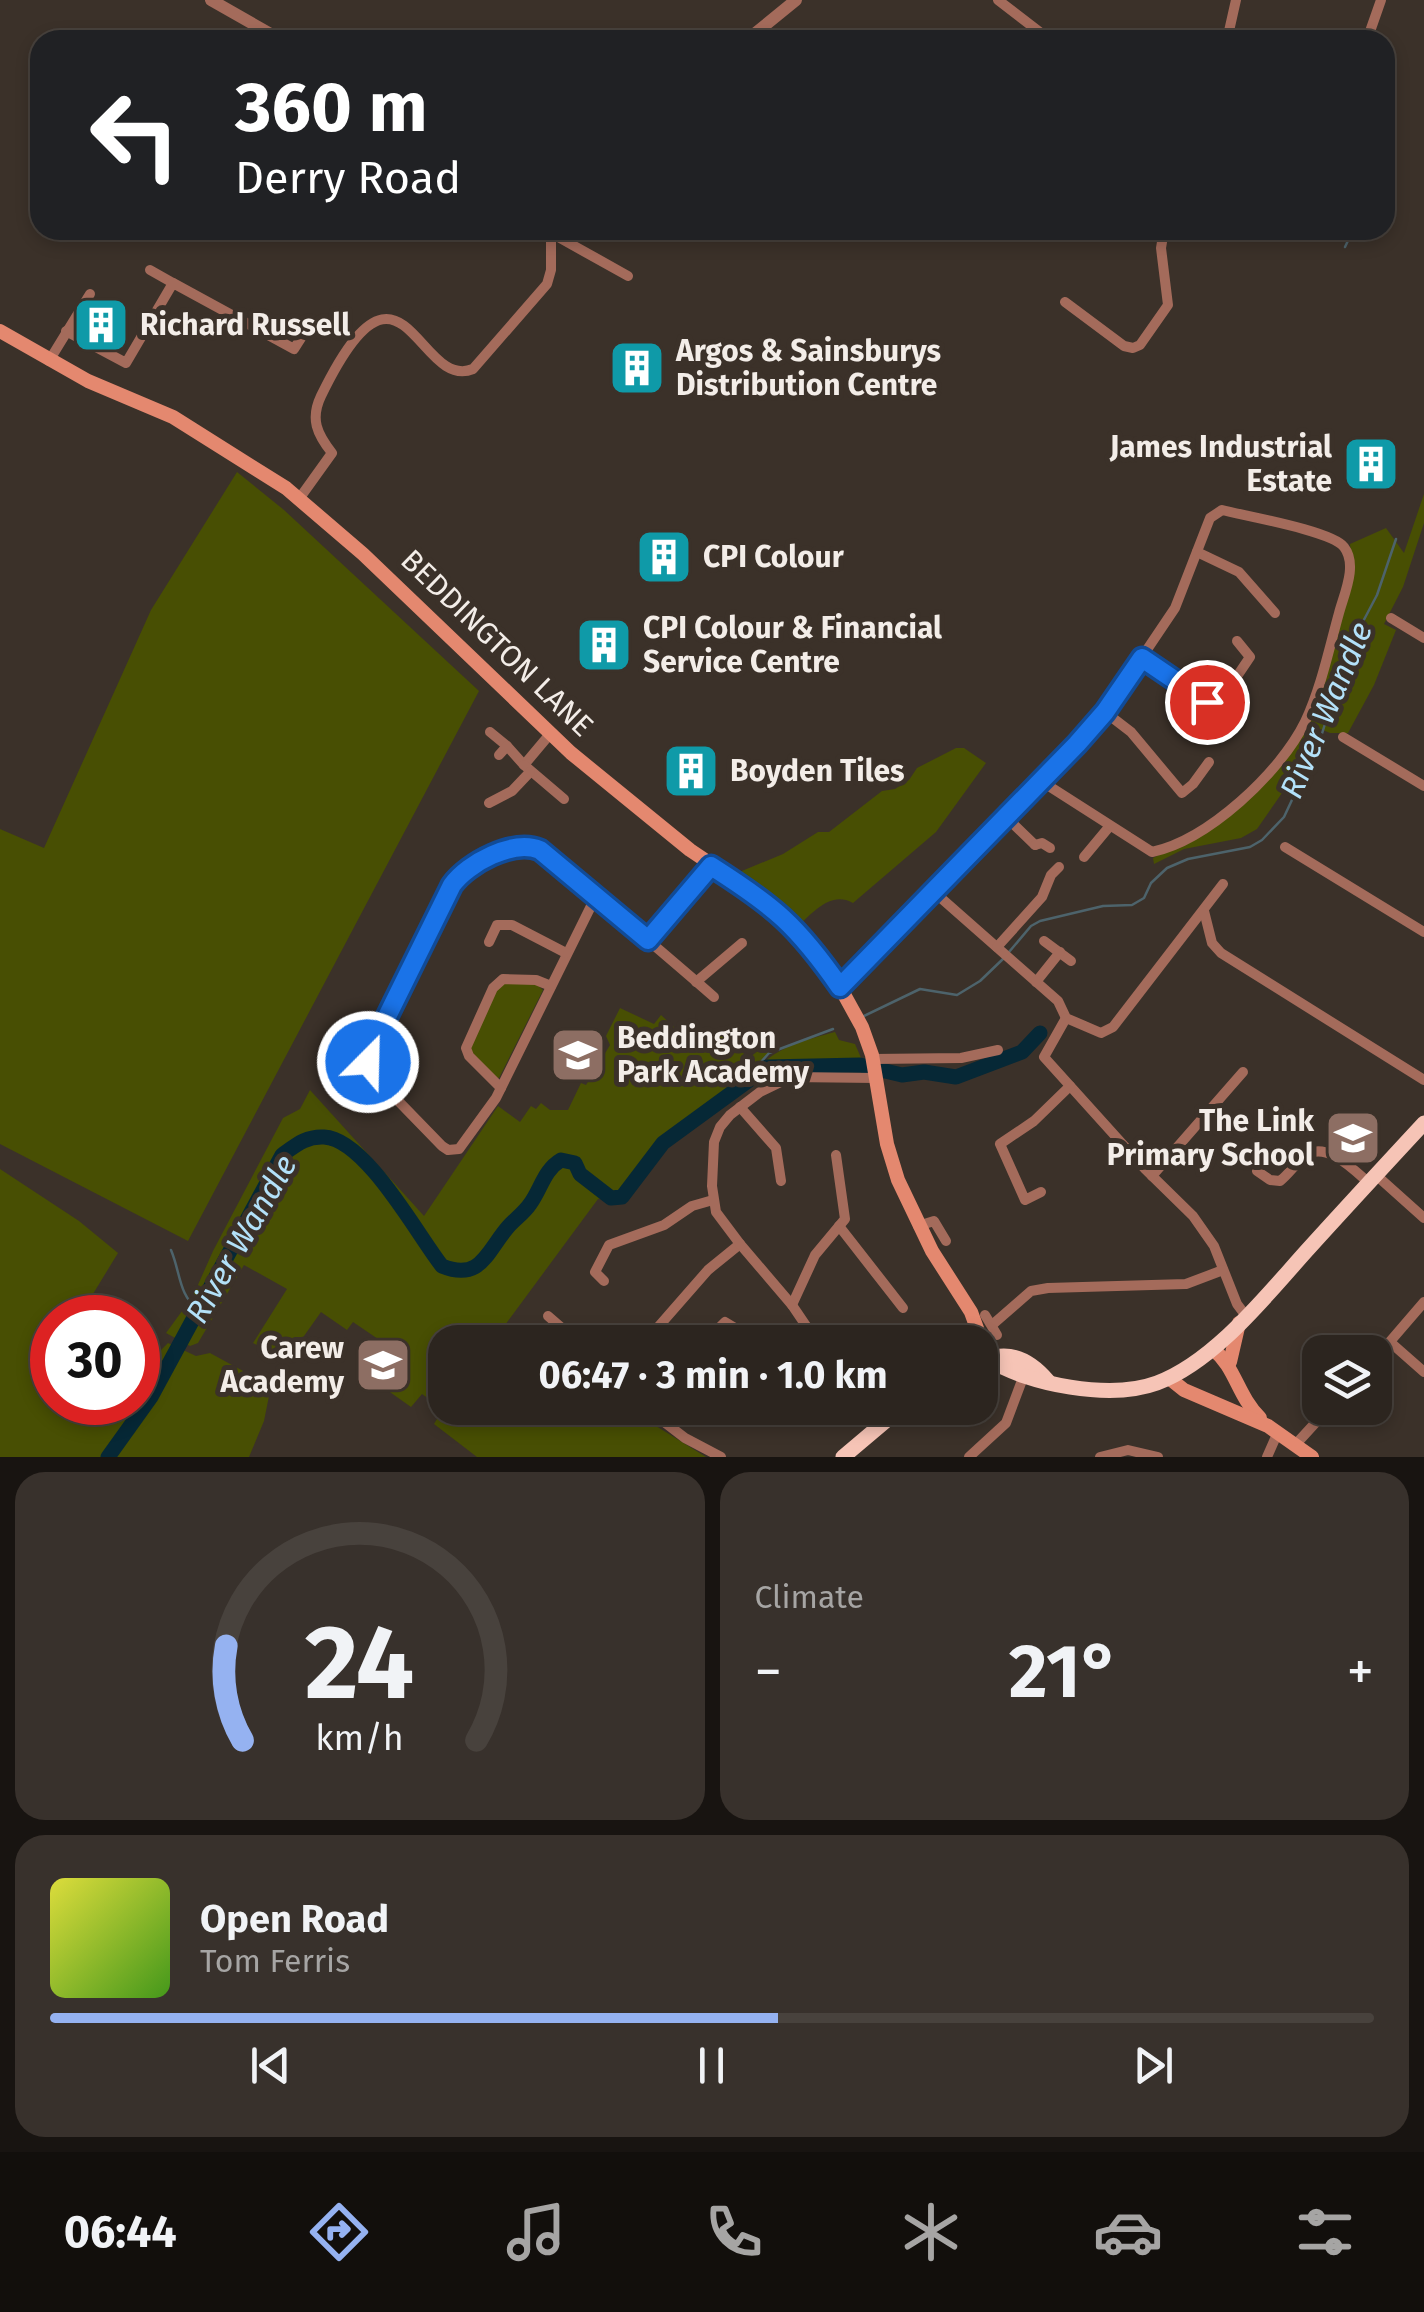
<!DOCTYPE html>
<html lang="en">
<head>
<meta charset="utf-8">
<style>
  body { margin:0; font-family:"Fira Sans",sans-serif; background:#38312c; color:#f1f3f6; height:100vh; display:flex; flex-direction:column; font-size:38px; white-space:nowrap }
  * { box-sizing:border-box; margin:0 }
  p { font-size:32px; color:#a6a5a4 }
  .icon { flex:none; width:55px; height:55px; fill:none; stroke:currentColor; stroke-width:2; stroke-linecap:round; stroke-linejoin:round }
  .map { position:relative; height:1457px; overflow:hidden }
  .details { display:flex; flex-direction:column; gap:15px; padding:15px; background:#181411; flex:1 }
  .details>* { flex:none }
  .banner { position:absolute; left:30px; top:30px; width:1365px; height:210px; border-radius:30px; box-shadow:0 5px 15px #0003,0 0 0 2px #48423d; background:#202124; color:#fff; overflow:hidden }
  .tools { position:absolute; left:1302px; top:1335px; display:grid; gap:20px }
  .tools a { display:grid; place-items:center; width:90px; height:90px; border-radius:20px; background:#2c251f; box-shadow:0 5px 15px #0003,0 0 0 2px #48423d; font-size:50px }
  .speed { position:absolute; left:30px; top:1295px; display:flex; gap:20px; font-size:50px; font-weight:700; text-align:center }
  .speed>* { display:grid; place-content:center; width:130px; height:130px; border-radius:50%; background:#2c251f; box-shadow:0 5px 15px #0003,0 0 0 2px #48423d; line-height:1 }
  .speed .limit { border:15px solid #d22; background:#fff; color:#111 }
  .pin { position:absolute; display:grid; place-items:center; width:85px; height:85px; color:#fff; margin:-42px; border:5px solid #fff; border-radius:50%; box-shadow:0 2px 10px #0007 }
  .me { position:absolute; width:110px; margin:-55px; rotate:23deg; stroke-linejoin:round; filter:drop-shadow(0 0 8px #0008) }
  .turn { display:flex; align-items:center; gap:35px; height:210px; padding:0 40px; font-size:45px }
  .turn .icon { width:130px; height:130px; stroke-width:2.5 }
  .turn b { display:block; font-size:70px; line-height:85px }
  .big { font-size:75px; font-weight:700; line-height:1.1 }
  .details .tile { flex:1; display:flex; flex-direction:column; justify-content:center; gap:15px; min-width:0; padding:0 35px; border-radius:30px; background:#38312c }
  .details .dial { align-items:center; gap:0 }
  .dial svg { height:260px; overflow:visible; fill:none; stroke:#48423d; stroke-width:7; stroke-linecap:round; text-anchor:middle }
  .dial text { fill:#f1f3f6; stroke:none }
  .song { display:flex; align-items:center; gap:30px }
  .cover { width:120px; height:120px; border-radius:15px; background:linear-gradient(135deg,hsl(60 70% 55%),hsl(100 70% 35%)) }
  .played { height:10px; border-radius:5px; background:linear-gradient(90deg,#95b2f1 55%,#48423d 55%) }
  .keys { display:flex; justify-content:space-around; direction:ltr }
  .heat { display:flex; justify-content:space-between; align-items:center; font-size:55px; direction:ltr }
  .details .tiles { flex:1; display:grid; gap:15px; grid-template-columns:1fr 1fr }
  .tile:last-child { grid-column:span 2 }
  .trip { position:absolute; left:428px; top:1325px; width:570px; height:100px; border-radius:30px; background:#2c251f; box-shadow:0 5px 15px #0003,0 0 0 2px #48423d; font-weight:700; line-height:100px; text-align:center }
  .tab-bar { display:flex; height:160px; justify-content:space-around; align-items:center; background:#120f0c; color:#a6a5a4 }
  .tab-bar .icon { width:70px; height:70px }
  .tab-bar .current { color:#95b2f1 }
  .tab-bar b { font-size:45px; color:#f1f3f6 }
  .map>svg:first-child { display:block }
  .green { fill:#484f03 }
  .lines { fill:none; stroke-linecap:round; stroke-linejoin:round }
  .stream { stroke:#4d636b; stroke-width:2.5 }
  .river { stroke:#062836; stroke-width:15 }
  .minor { stroke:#a46b5b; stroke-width:10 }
  .tertiary { stroke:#a46b5b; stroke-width:12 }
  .secondary { stroke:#e4886f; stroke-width:14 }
  .trunk { stroke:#f6c4b6; stroke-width:15 }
  .route-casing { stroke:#114b97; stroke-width:25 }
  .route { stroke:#1a73e8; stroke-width:18 }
  .labels { text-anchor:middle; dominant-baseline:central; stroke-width:10; stroke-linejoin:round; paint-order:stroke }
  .poi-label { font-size:30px; font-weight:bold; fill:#f3ede8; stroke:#3b3129; text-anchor:start }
  .street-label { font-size:30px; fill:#f3ede8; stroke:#3b3129 }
  .water-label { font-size:32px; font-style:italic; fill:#b3e1f9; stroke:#3b3129 }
</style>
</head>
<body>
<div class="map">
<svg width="1424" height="1457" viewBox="0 0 1424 1457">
  <rect width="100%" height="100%" fill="#3b3129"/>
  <g class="green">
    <polygon points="237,472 284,510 479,691 188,1241 0,1144 0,829 44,848 151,610"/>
    <polygon points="1424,494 1424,523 1403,587 1384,624 1396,630 1374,685 1348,733 1330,733 1318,728 1296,773 1257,829 1241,838 1184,849 1154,864 1153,858 1209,830 1229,816 1306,724 1352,566 1350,544 1386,528 1404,553"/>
    <path d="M956,748h8l22,15 -50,69 -83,71c-22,-12 -38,8 -54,22l-16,-14 2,-5 -48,-33 46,-19 35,-22h11l53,-41 13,-2 14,-9 8,-12z"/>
    <polygon points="500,983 535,983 543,990 499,1078 493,1077 470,1052 472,1038"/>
    <polygon points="620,1008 654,1024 661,1015 699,1050 716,1031 749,1058 769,1042 774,1048 744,1081 663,1143 622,1197 598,1199 505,1325 522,1342 445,1342 445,1408 632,1408 648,1421 706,1457 477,1457 434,1424 443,1409 422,1394 411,1407 363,1373 360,1363 378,1339 353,1322 347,1330 321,1312 287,1360 253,1343 287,1289 244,1265 198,1343 190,1346 166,1333 193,1296 213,1251 283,1118 300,1109 310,1090 424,1216 498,1106 520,1122 531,1106 536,1109 541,1103 550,1110 568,1110 581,1083 586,1085 610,1045 606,1036"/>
    <path d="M835,1032l4,8 16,4 7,16 -53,4 -37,-3 -15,8c21,-23 49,-29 78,-37z"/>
    <polygon points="0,1169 79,1221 118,1253 85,1307 100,1317 52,1318 52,1402 138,1402 138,1343 156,1355 168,1343 196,1356 210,1353 271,1386 264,1421 249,1457 0,1457"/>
  </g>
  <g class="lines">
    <g class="stream">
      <polyline points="1345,247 1353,230"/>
      <polyline points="1009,952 1031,926 1040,921 1103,906 1132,905 1144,898 1151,883 1167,868 1188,859 1250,847 1262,840 1284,817 1320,740 1348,650 1377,595 1396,539"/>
      <polyline points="862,1017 920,989 957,995 980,981 1004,958"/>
      <polyline points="744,1081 769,1053 833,1029"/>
      <path d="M171,1250c10,24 7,44 28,61"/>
    </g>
    <path class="river" d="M108,1457l43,-60 131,-242c14,-10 24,-19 42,-18 42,2 94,99 118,129 39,16 45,-15 66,-39 7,-8 16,-14 22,-23 11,-15 14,-34 31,-44l14,3 5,11 31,24 11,-1 41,-54 104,-76 93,-2 42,10 22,-3 32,5 66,-25 18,-19"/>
    <g class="minor">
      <polyline points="998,0 1050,40"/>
      <polyline points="1227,40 1236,0"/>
      <polyline points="1367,40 1381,0"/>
      <polyline points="551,233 628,276"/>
      <polyline points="150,270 173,283"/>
      <polyline points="1065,302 1124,346 1133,348 1140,345 1168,305 1161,248 1164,230"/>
      <polyline points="66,331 126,363 173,283 294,349 301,338"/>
      <polyline points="49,361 90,294"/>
      <path d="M299,499l33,-46c-15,-19 -22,-34 -11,-57 82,-169 96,-4 152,-27l74,-85 4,-14v-40"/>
      <polyline points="1197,552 1239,572 1275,613"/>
      <polyline points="1391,618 1424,638"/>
      <polyline points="1142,658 1202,700 1215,702 1223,697 1250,657 1237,641"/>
      <polyline points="1105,712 1131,732 1182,793 1193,784 1209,762"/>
      <polyline points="490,732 507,746"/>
      <polyline points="1343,737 1424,786"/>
      <polyline points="499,755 507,746 524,765 550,734"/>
      <polyline points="524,765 564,799"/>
      <polyline points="489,803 512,791 530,772"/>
      <polyline points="1006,817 1035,845"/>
      <polyline points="1035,845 1042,843 1050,848"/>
      <polyline points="1285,847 1424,932"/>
      <polyline points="1084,857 1109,827"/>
      <polyline points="933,891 1058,1001 1066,1018 1101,1033 1113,1027 1223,884"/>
      <path d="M596,896l-100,202 -37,51 -11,1 -6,-4 -68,-70 -6,-14 4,-15 75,-154c11,-21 62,-53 86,-46 21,7 39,29 56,43 42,36 84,71 125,107"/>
      <polyline points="1204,911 1212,943 1221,953 1424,1080"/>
      <polyline points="649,940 711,866"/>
      <polyline points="1044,941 1071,961"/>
      <polyline points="489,942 497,925 512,925 566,953"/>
      <polyline points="997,947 1042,897 1051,875 1059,867"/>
      <polyline points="696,982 742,943"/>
      <polyline points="1036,982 1060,952"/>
      <path d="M840,987l265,-275 70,-104 35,-90 12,-8c23,6 110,21 122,37 14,18 0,47 -5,66 -10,36 -18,75 -34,109 -25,51 -97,118 -153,130l-111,-71"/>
      <polyline points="1066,1018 1044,1057 1145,1169 1193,1216 1214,1246 1237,1304 1246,1316"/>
      <polyline points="873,1059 961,1058 998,1050"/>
      <polyline points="501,1088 469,1056 466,1048 493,988 503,979 536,980 551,986"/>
      <polyline points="740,1107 776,1148 781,1181"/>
      <path d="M1257,1171l13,9 10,1c9,-7 15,-17 24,-24 20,-18 49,12 65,26"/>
      <polyline points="1376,1175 1424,1218"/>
      <polyline points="1152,1176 1243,1072"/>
      <polyline points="1041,1192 1025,1200 1000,1144 1034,1121 1070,1086"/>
      <polyline points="839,1226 903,1308"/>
      <polyline points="918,1226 934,1221 946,1241"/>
      <polyline points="604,1281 595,1272 609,1245 664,1225 692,1206 713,1200"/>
      <polyline points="792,1305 815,1255 845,1219 836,1155"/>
      <polyline points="985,1315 997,1335"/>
      <polyline points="548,1316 578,1342"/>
      <polyline points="992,1325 1031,1291 1048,1288 1186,1284 1223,1270"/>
      <polyline points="645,1342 708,1270 740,1244"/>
      <polyline points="705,1342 725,1322 740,1331"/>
      <polyline points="817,1342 792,1305 740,1244 716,1212 712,1186 714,1142 720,1127 730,1115 760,1092 791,1077 876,1078"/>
      <polyline points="926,1342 936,1334"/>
      <polyline points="1390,1342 1424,1372"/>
      <polyline points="1375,1359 1424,1302"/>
      <polyline points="646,1408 685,1438 721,1457"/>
      <polyline points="872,1410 873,1408"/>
      <polyline points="1296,1444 1329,1408"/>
      <polyline points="969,1457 1006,1423 1024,1375"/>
      <polyline points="1100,1457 1128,1450 1158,1457"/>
      <polyline points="1267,1457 1278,1432"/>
    </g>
    <g class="tertiary">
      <polyline points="211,0 281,40"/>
      <polyline points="747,40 796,0"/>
    </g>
    <g class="secondary">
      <polyline points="0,331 88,381 173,417 286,488 363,554 571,753 690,850 760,897 795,927 840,987 862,1027 872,1055 887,1144 898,1180 932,1251 971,1312 988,1359"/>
      <path d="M1213,1349c23,19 24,46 47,69"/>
      <polyline points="1230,1362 1239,1323"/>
      <polyline points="1169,1378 1184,1390 1268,1426 1312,1457"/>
    </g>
    <g class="trunk">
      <path d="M987,1359c25,-9 45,3 61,22"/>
      <path d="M988,1359c40,26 123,41 169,24 59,-22 112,-91 153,-136 38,-42 76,-83 114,-124"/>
      <polyline points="843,1457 901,1408"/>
    </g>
  </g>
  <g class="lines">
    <g class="route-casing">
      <path id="route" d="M368,1062l4,-15 80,-162c16,-22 61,-46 88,-35l108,90 63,-74c63,40 86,59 129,121l237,-243 28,-32 37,-54 65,44"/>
    </g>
    <use href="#route" class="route"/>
  </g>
  <defs>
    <g id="building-square" transform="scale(2.875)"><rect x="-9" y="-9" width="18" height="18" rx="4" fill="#0f9aa8" stroke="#3b3129"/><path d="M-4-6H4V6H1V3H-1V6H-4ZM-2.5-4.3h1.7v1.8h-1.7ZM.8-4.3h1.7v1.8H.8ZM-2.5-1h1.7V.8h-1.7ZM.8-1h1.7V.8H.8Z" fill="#fff"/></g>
    <g id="school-square" transform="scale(2.875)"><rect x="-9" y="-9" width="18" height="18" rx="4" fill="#8d6e63" stroke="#3b3129"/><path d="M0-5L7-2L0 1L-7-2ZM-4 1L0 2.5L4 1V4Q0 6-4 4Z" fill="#fff"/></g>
  </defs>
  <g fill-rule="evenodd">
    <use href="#building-square" x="101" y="325"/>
    <use href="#building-square" x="637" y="368"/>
    <use href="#building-square" x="1371" y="464"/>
    <use href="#building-square" x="664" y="557"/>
    <use href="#building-square" x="604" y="645"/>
    <use href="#building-square" x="691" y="771"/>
    <use href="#school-square" x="578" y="1055"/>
    <use href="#school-square" x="1353" y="1138"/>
    <use href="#school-square" x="383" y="1365"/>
  </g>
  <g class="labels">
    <g class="poi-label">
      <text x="140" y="325">Richard Russell</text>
      <text x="676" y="351">Argos &amp; Sainsburys<tspan x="676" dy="34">Distribution Centre</tspan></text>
      <text x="1332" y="447" text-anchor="end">James Industrial<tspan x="1332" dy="34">Estate</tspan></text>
      <text x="703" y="557">CPI Colour</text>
      <text x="643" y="628">CPI Colour &amp; Financial<tspan x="643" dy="34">Service Centre</tspan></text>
      <text x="730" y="771">Boyden Tiles</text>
      <text x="617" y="1038">Beddington<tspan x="617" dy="34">Park Academy</tspan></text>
      <text x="1314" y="1121" text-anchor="end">The Link<tspan x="1314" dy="34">Primary School</tspan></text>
      <text x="344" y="1348" text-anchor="end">Carew<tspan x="344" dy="34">Academy</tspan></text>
    </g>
    <g class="street-label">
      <text transform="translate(497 643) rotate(44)">BEDDINGTON LANE</text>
    </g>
    <g class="water-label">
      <text transform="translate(1326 710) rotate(-67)">River Wandle</text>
      <text transform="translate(241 1239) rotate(-60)">River Wandle</text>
    </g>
  </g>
</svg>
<div class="tools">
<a><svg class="icon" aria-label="layers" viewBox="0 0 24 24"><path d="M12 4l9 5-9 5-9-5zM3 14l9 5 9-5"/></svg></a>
</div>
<div class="speed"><div class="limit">30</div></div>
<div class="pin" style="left:1207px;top:702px;background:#d93025"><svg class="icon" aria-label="arrive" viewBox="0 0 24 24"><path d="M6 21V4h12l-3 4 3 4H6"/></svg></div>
<svg class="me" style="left:368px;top:1062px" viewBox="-20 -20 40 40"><circle r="17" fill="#1a73e8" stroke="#fff" stroke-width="3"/><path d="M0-11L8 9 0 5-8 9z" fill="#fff"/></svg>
<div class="trip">06:47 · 3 min · 1.0 km</div>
<div class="banner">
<div class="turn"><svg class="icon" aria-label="left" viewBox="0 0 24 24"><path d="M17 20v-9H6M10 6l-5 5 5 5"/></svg><div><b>360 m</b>Derry Road</div></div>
</div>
</div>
<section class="details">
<div class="tiles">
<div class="tile dial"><svg viewBox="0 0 100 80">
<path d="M14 69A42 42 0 1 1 86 69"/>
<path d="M14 69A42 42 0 0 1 9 40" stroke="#95b2f1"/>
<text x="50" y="56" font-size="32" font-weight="700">24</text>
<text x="50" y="72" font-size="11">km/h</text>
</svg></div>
<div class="tile"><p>Climate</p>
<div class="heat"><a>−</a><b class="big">21°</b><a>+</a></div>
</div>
<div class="tile">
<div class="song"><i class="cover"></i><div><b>Open Road</b><p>Tom Ferris</p></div></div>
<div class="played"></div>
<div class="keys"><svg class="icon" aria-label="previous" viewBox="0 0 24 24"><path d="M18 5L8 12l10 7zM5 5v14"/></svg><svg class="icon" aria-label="pause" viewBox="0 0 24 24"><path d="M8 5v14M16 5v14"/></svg><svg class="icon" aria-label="next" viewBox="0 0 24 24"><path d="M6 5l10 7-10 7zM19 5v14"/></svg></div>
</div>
</div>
</section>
<nav class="tab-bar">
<b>06:44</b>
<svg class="icon current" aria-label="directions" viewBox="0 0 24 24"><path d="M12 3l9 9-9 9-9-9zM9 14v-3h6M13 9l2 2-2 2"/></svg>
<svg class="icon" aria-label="music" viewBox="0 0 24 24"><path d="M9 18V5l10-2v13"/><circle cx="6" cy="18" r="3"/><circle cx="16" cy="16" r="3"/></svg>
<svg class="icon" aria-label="phone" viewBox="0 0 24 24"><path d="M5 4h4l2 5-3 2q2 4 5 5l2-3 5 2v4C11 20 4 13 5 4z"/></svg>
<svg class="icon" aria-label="climate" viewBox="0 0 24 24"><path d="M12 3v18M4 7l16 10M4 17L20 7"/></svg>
<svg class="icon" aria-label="car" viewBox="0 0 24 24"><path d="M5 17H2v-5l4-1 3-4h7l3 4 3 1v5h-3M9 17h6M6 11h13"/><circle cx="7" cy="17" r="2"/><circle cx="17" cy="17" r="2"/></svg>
<svg class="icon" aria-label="filters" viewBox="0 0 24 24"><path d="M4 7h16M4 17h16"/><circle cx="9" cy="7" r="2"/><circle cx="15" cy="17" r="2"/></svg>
</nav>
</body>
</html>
